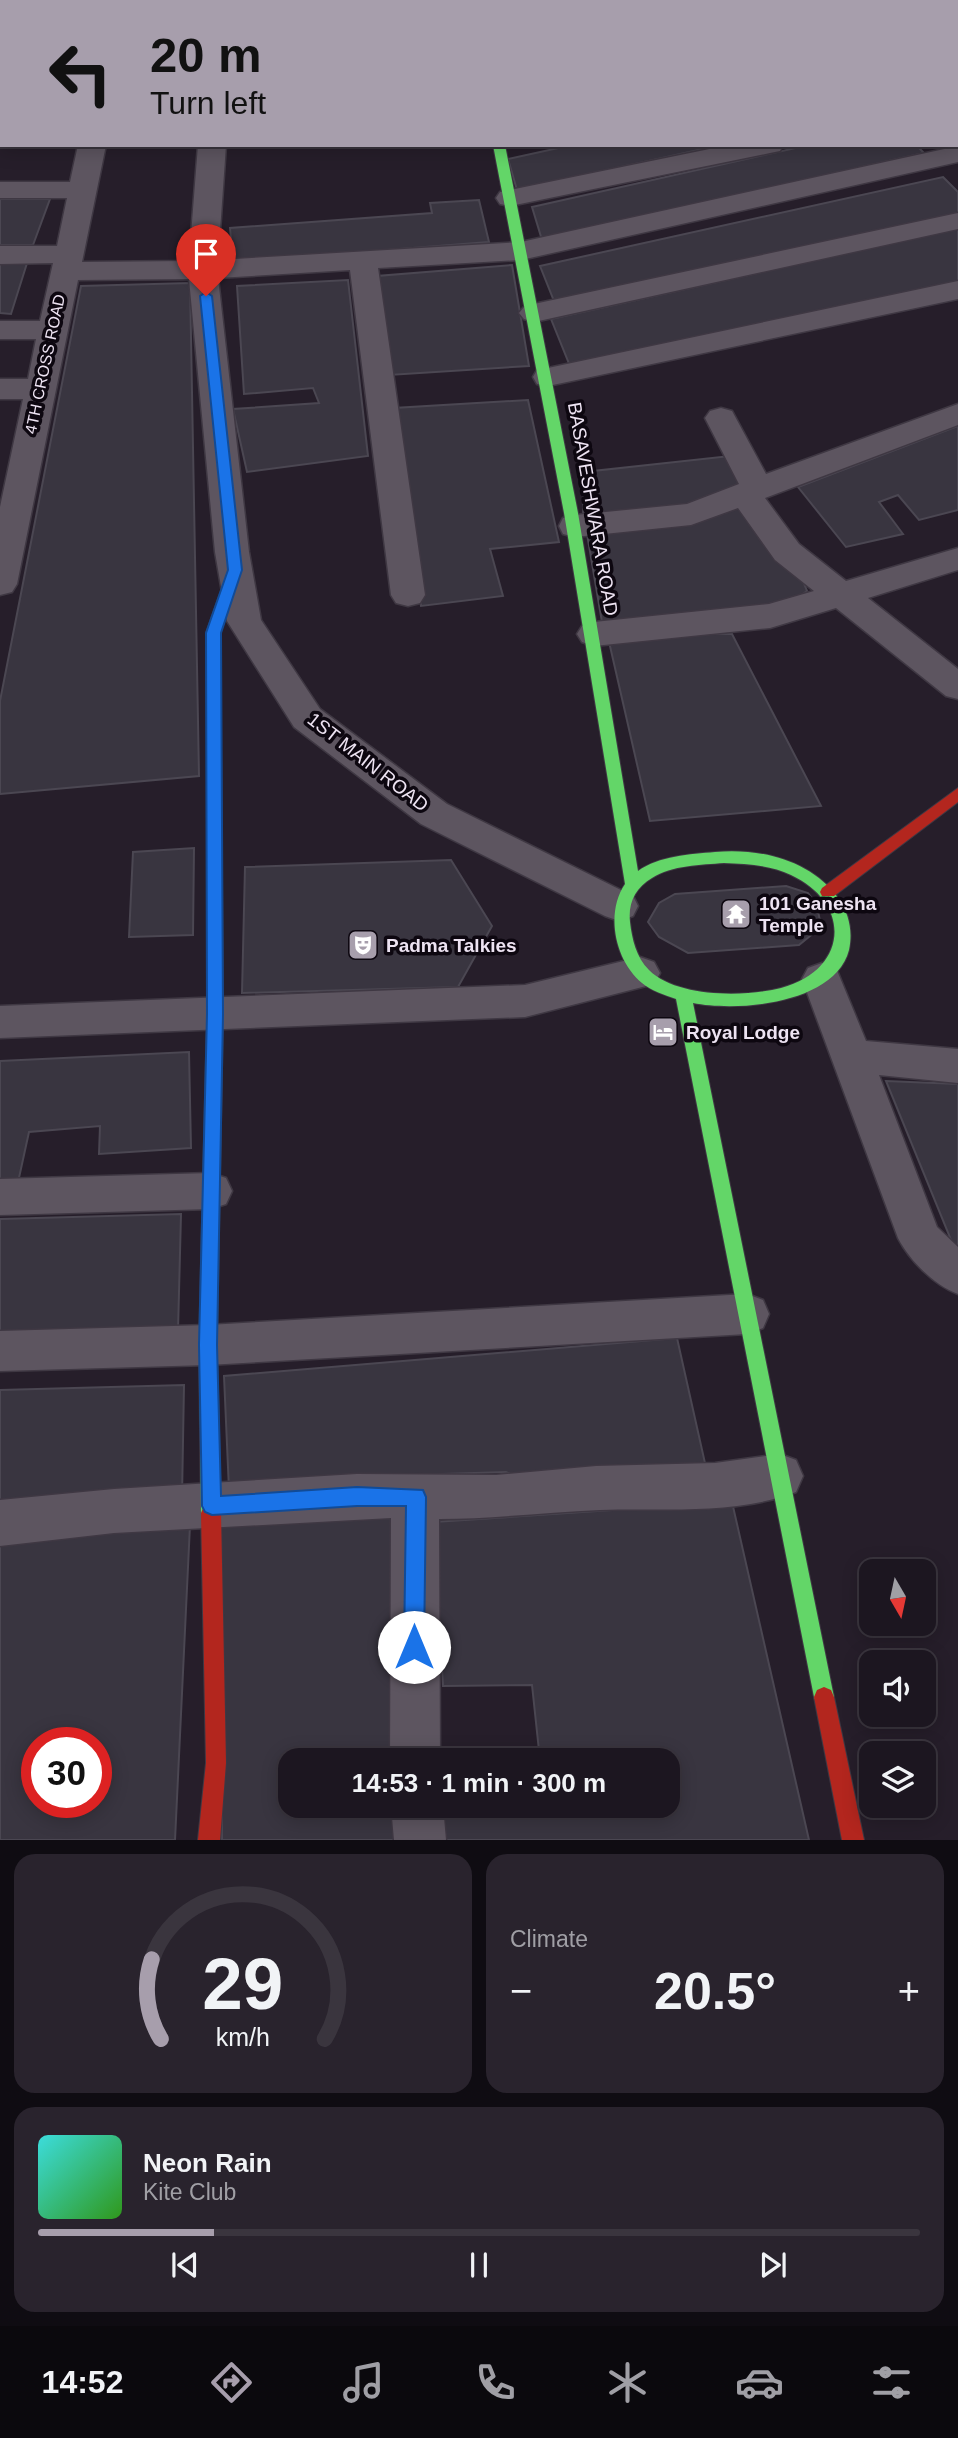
<!DOCTYPE html>
<html lang="en">
<head>
<meta charset="utf-8">
<style>
  body { margin:0; font-family:Helvetica,sans-serif; background:#29232d; color:#f1f3f6; height:100vh; display:flex; flex-direction:column; font-size:26px; white-space:nowrap }
  * { box-sizing:border-box; margin:0 }
  p { font-size:23px; color:#a09fa5 }
  .icon { flex:none; width:38px; height:38px; fill:none; stroke:currentColor; stroke-width:2; stroke-linecap:round; stroke-linejoin:round }
  .map { position:relative; height:1840px; overflow:hidden }
  .panel { display:flex; flex-direction:column; gap:14px; padding:14px; background:#0f0c12; flex:1 }
  .panel>* { flex:none }
  .top-card { position:absolute; left:0px; top:0px; width:959px; height:147px; box-shadow:0 4px 18px #0003,0 0 0 2px #3a353e; background:#a79eac; color:#111; overflow:hidden }
  .needle { width:46px; rotate:171deg }
  .buttons { position:absolute; left:859px; top:1559px; display:grid; gap:14px }
  .buttons a { display:grid; place-items:center; width:77px; height:77px; border-radius:14px; background:#1c1620; box-shadow:0 4px 18px #0003,0 0 0 2px #3a353e; font-size:35px }
  .speed { position:absolute; left:21px; top:1727px; display:flex; gap:14px; font-size:35px; font-weight:700; text-align:center }
  .speed>* { display:grid; place-content:center; width:91px; height:91px; border-radius:50%; background:#1c1620; box-shadow:0 4px 18px #0003,0 0 0 2px #3a353e; line-height:1 }
  .speed .limit { border:10px solid #d22; background:#fff; color:#111 }
  .pin { position:absolute; display:grid; place-items:center; width:60px; height:60px; color:#fff; margin:-72px -30px; border-radius:50% 50% 50% 0; rotate:-45deg; box-shadow:0 0 7px #0007 }
  .pin .icon { rotate:45deg }
  .me { position:absolute; width:77px; margin:-38px; rotate:0deg; stroke-linejoin:round; filter:drop-shadow(0 0 5px #0008) }
  .turn { display:flex; align-items:center; gap:24px; height:147px; padding:0 35px; font-size:32px }
  .turn .icon { width:91px; height:91px; stroke-width:2.5 }
  .turn b { display:block; font-size:49px; line-height:60px }
  .big { font-size:52px; font-weight:700; line-height:1.1 }
  .panel .tile { flex:1; display:flex; flex-direction:column; justify-content:center; gap:10px; min-width:0; padding:0 24px; border-radius:21px; background:#29232d }
  .panel .dial { align-items:center; gap:0 }
  .dial svg { height:182px; overflow:visible; fill:none; stroke:#3a353e; stroke-width:7; stroke-linecap:round; text-anchor:middle }
  .dial text { fill:#f1f3f6; stroke:none }
  .song { display:flex; align-items:center; gap:21px }
  .cover { width:84px; height:84px; border-radius:10px; background:linear-gradient(135deg,hsl(180 70% 55%),hsl(110 70% 35%)) }
  .played { height:7px; border-radius:4px; background:linear-gradient(90deg,#a79eac 20%,#3a353e 20%) }
  .keys { display:flex; justify-content:space-around; direction:ltr }
  .heat { display:flex; justify-content:space-between; align-items:center; font-size:38px; direction:ltr }
  .panel .tiles { flex:1; display:grid; gap:14px; grid-template-columns:1fr 1fr }
  .tile:last-child { grid-column:span 2 }
  .trip { position:absolute; left:278px; top:1748px; width:402px; height:70px; border-radius:21px; background:#1c1620; box-shadow:0 4px 18px #0003,0 0 0 2px #3a353e; font-weight:700; line-height:70px; text-align:center }
  .menu { display:flex; height:112px; justify-content:space-around; align-items:center; background:#0b090d; color:#a09fa5 }
  .menu .icon { width:49px; height:49px }
  .menu .on { color:#a79eac }
  .menu b { font-size:32px; color:#f1f3f6 }
  .map>svg:first-child { display:block }
  .building { fill:#393540; stroke:#4b4752; stroke-width:2; fill-rule:evenodd }
  .lines { fill:none; stroke-linecap:round; stroke-linejoin:round }
  .street-casing { stroke:#3f3843; stroke-width:3 }
  .fast-casing { stroke:#3f3843; stroke-width:2 }
  .jam-casing { stroke:#3f3843; stroke-width:2 }
  .street { fill:#5d5560; fill-rule:evenodd }
  .fast { fill:#63d668; fill-rule:evenodd }
  .jam { fill:#b3261e; fill-rule:evenodd }
  .route { fill:#1a73e8; stroke:#114b97; stroke-width:2 }
  .labels { text-anchor:middle; dominant-baseline:central; stroke-width:7; stroke-linejoin:round; paint-order:stroke }
  .far-street-label { font-size:16px; fill:#ede3f2; stroke:#0d0710 }
  .street-label { font-size:19px; fill:#ede3f2; stroke:#0d0710 }
  .poi-label { font-size:19px; font-weight:bold; fill:#ede3f2; stroke:#0d0710; text-anchor:start }
</style>
</head>
<body>
<div class="map">
<svg width="958" height="1840" viewBox="0 0 958 1840">
  <rect width="100%" height="100%" fill="#261e2a"/>
  <g class="building">
    <polygon points="572,145 721,145 517,190 508,159"/>
    <polygon points="809,145 916,145 924,153 542,240 532,207"/>
    <polygon points="943,177 958,192 958,216 556,306 540,266"/>
    <polygon points="0,199 50,199 33,245 0,245"/>
    <polygon points="479,200 489,242 233,262 230,228 432,213 430,203"/>
    <polygon points="958,228 958,283 570,366 551,319"/>
    <polygon points="0,260 28,260 11,314 0,313"/>
    <polygon points="512,265 529,366 389,375 377,276"/>
    <polygon points="348,280 368,456 247,472 233,409 319,403 313,388 244,394 237,286"/>
    <polygon points="190,283 199,776 0,794 0,701 81,286"/>
    <polygon points="528,400 559,542 490,549 503,596 421,606 394,408"/>
    <polygon points="958,426 958,510 919,520 898,495 879,502 903,534 846,547 798,487"/>
    <polygon points="730,456 743,482 714,496 660,512 583,517 584,472"/>
    <polygon points="740,503 797,566 807,591 799,597 766,605 603,628 586,528"/>
    <polygon points="607,633 732,634 821,806 650,821"/>
    <polygon points="194,848 193,935 129,937 133,852"/>
    <polygon points="451,860 492,926 458,987 242,993 245,867"/>
    <polygon points="786,886 808,893 817,905 821,927 799,945 688,953 659,937 648,922 659,903 675,894"/>
    <polygon points="189,1052 191,1148 99,1154 100,1126 29,1132 17,1187 0,1187 0,1061"/>
    <polygon points="886,1081 958,1084 958,1247 951,1240"/>
    <polygon points="181,1214 178,1331 0,1336 0,1219"/>
    <polygon points="677,1338 707,1472 538,1486 506,1472 378,1476 229,1490 224,1376"/>
    <polygon points="184,1385 182,1497 0,1511 0,1390"/>
    <polygon points="732,1502 809,1840 434,1840 439,1806 668,1806 668,1760 540,1760 532,1685 443,1686 434,1522"/>
    <polygon points="405,1514 406,1760 290,1760 290,1806 406,1806 406,1840 222,1840 221,1518"/>
    <path d="M190,1525l-15,315h-175v-306zM37,1743h59v59h-59z"/>
    <polygon points="447,1753 490,1760 446,1760"/>
  </g>
  <g class="lines">
    <g class="street-casing">
      <g id="street">
        <polygon points="0,0 7,2 2,2 2,16"/>
        <rect x="113" y="0" width="26" height="2"/>
        <polygon points="230,0 256,0 230,2"/>
        <polygon points="504,0 536,0 503,2"/>
        <polygon points="722,0 755,0 721,2"/>
        <polygon points="785,0 811,0 812,2 787,2"/>
        <polygon points="946,0 958,0 958,10 957,2"/>
        <rect x="957" y="41" width="1" height="16"/>
        <rect x="0" y="56" width="2" height="16"/>
        <rect x="957" y="98" width="1" height="16"/>
        <rect x="0" y="119" width="2" height="16"/>
        <polygon points="78,145 106,145 82,262 189,261 198,145 226,145 218,260 521,242 958,146 958,162 521,260 378,268 425,595 420,603 408,606 396,603 391,595 350,270 218,278 249,552 261,620 320,709 447,804 633,896 638,906 633,916 619,921 605,916 421,824 294,727 227,621 215,552 189,279 78,280 17,584 12,592 0,595 0,507 23,399 0,399 0,379 28,379 36,339 0,339 0,321 40,321 53,263 0,264 0,246 57,246 67,198 0,198 0,182 70,182"/>
        <polygon points="729,145 783,145 780,151 770,153 510,206 500,204 496,198 500,192 510,190"/>
        <polygon points="958,213 958,229 534,322 524,319 519,313 524,307 534,304"/>
        <polygon points="958,281 958,299 548,386 537,384 533,377 537,370 548,368"/>
        <polygon points="958,404 958,425 765,498 799,544 846,581 958,548 958,570 868,598 958,669 958,699 946,696 836,608 770,628 594,646 582,642 577,634 582,626 594,622 769,604 814,591 775,560 738,508 691,525 575,537 563,534 559,526 563,518 575,515 687,504 739,484 705,418 710,411 721,408 732,411 766,474"/>
        <polygon points="640,957 654,962 660,973 654,984 525,1017 0,1038 0,1006 525,985"/>
        <path d="M822,963l14,5 30,73 92,8v34l-79,-8 58,152 21,20v47c-24,-9 -48,-33 -60,-56l-96,-259 6,-11z"/>
        <polygon points="211,1173 226,1178 232,1191 226,1204 211,1209 0,1215 0,1179"/>
        <polygon points="747,1294 763,1300 769,1314 763,1328 747,1334 208,1365 0,1371 0,1331 208,1325"/>
        <path d="M780,1454l16,6 7,16 -7,16c-60,23 -133,16 -196,18 -54,2 -107,9 -161,9l1,241h-50l1,-242 -277,15 -114,13v-46l114,-11 243,-15 139,1 100,-9 119,-3z"/>
        <polygon points="391,1806 443,1806 446,1840 394,1840"/>
      </g>
    </g>
    <g class="fast-casing">
      <g id="fast">
        <polygon points="455,0 465,0 466,2 456,2"/>
        <path d="M493,145h12l73,368 60,358c21,-15 52,-17 77,-19 46,-4 96,8 124,47 10,15 14,32 10,51 -14,54 -111,62 -156,53l141,694 -3,7 -7,3 -7,-3 -3,-7 -138,-698c-11,-4 -25,-8 -34,-16 -27,-22 -37,-70 -17,-99l-61,-371zM724,863c23,1 46,2 67,12 62,29 57,95 -10,113 -35,9 -104,10 -132,-18 -13,-13 -17,-31 -19,-48 -2,-19 5,-34 22,-44 20,-13 49,-13 72,-15z"/>
        <polygon points="214,741 221,746 223,1014 217,1345 221,1513 218,1520 211,1522 204,1520 201,1513 199,1345 207,1014 207,746"/>
      </g>
    </g>
    <g class="jam-casing">
      <g id="jam">
        <polygon points="235,566 242,571 220,633 221,746 214,751 207,746 206,633 228,571"/>
        <polygon points="958,788 958,802 834,896 822,896 820,892 822,888"/>
        <polygon points="211,1504 218,1506 221,1513 226,1763 220,1840 198,1840 206,1763 201,1513 204,1506"/>
        <polygon points="824,1687 831,1690 834,1697 864,1840 842,1840 814,1697 817,1690"/>
      </g>
    </g>
    <use href="#street" class="street"/>
    <use href="#fast" class="fast"/>
    <use href="#jam" class="jam"/>
  </g>
  <polygon class="route" points="206,292 212,296 242,570 221,633 223,1014 217,1345 221,1496 357,1487 423,1490 426,1497 424,1647 421,1654 414,1657 407,1654 404,1647 406,1506 357,1506 212,1515 205,1512 202,1506 199,1345 207,1014 206,633 228,570 200,296"/>
  <defs>
    <g id="temple-square" transform="scale(1.575)"><rect x="-9" y="-9" width="18" height="18" rx="4" fill="#a79eac" stroke="#0d0710"/><path d="M0-6L5-2H3V0L6.5 2.5H4V6H1.5V3h-3V6H-4V2.5H-6.5L-3 0V-2H-5Z" fill="#fff"/></g>
    <g id="theatre-square" transform="scale(1.575)"><rect x="-9" y="-9" width="18" height="18" rx="4" fill="#a79eac" stroke="#0d0710"/><path d="M-5-5.5Q0-4 5-5.5V0Q5 5 0 6Q-5 5-5 0ZM-3.3-2.5H-1v1.5H-3.3ZM1-2.5H3.3v1.5H1ZM-2.8 1Q0 5.5 2.8 1Z" fill="#fff"/></g>
    <g id="hotel-square" transform="scale(1.575)"><rect x="-9" y="-9" width="18" height="18" rx="4" fill="#a79eac" stroke="#0d0710"/><path d="M-6-4.5h1.5V1H6V5H4.5V3h-9V5H-6ZM-4 0a1.8 1.8 0 1 1 3.6 0ZM.5 0V-2.5h3Q6-2.5 6 0Z" fill="#fff"/></g>
  </defs>
  <g fill-rule="evenodd">
    <use href="#temple-square" x="736" y="914"/>
    <use href="#theatre-square" x="363" y="945"/>
    <use href="#hotel-square" x="663" y="1032"/>
  </g>
  <g class="labels">
    <g class="far-street-label">
      <text transform="translate(45 364) rotate(-78)">4TH CROSS ROAD</text>
    </g>
    <g class="street-label">
      <text transform="translate(593 509) rotate(80)">BASAVESHWARA ROAD</text>
      <text transform="translate(368 762) rotate(38)">1ST MAIN ROAD</text>
    </g>
    <g class="poi-label">
      <text x="759" y="903">101 Ganesha<tspan x="759" dy="22">Temple</tspan></text>
      <text x="386" y="945">Padma Talkies</text>
      <text x="686" y="1032">Royal Lodge</text>
    </g>
  </g>
</svg>
<div class="buttons">
<a><svg class="needle" viewBox="-14 -14 28 28"><path d="M0-13l5 13h-10z" fill="#e53935"/><path d="M0 13l5-13h-10z" fill="#a09fa5"/></svg></a>
<a><svg class="icon" aria-label="sound" viewBox="0 0 24 24"><path d="M4 9h4l5-4v14l-5-4H4zM17 9q2 3 0 6"/></svg></a>
<a><svg class="icon" aria-label="layers" viewBox="0 0 24 24"><path d="M12 4l9 5-9 5-9-5zM3 14l9 5 9-5"/></svg></a>
</div>
<div class="speed"><div class="limit">30</div></div>
<div class="pin" style="left:206px;top:296px;background:#d93025"><svg class="icon" aria-label="arrive" viewBox="0 0 24 24"><path d="M6 21V4h12l-3 4 3 4H6"/></svg></div>
<svg class="me" style="left:414px;top:1647px" viewBox="-20 -20 40 40"><circle r="19" fill="#fff"/><path d="M0-13L10 11 0 6-10 11z" fill="#1a73e8"/></svg>
<div class="trip">14:53 · 1 min · 300 m</div>
<div class="top-card">
<div class="turn"><svg class="icon" aria-label="left" viewBox="0 0 24 24"><path d="M17 20v-9H6M10 6l-5 5 5 5"/></svg><div><b>20 m</b>Turn left</div></div>
</div>
</div>
<section class="panel">
<div class="tiles">
<div class="tile dial"><svg viewBox="0 0 100 80">
<path d="M14 69A42 42 0 1 1 86 69"/>
<path d="M14 69A42 42 0 0 1 10 34" stroke="#a79eac"/>
<text x="50" y="56" font-size="32" font-weight="700">29</text>
<text x="50" y="72" font-size="11">km/h</text>
</svg></div>
<div class="tile"><p>Climate</p>
<div class="heat"><a>−</a><b class="big">20.5°</b><a>+</a></div>
</div>
<div class="tile">
<div class="song"><i class="cover"></i><div><b>Neon Rain</b><p>Kite Club</p></div></div>
<div class="played"></div>
<div class="keys"><svg class="icon" aria-label="previous" viewBox="0 0 24 24"><path d="M18 5L8 12l10 7zM5 5v14"/></svg><svg class="icon" aria-label="pause" viewBox="0 0 24 24"><path d="M8 5v14M16 5v14"/></svg><svg class="icon" aria-label="next" viewBox="0 0 24 24"><path d="M6 5l10 7-10 7zM19 5v14"/></svg></div>
</div>
</div>
</section>
<nav class="menu">
<b>14:52</b>
<svg class="icon on" aria-label="directions" viewBox="0 0 24 24"><path d="M12 3l9 9-9 9-9-9zM9 14v-3h6M13 9l2 2-2 2"/></svg>
<svg class="icon" aria-label="music" viewBox="0 0 24 24"><path d="M9 18V5l10-2v13"/><circle cx="6" cy="18" r="3"/><circle cx="16" cy="16" r="3"/></svg>
<svg class="icon" aria-label="phone" viewBox="0 0 24 24"><path d="M5 4h4l2 5-3 2q2 4 5 5l2-3 5 2v4C11 20 4 13 5 4z"/></svg>
<svg class="icon" aria-label="climate" viewBox="0 0 24 24"><path d="M12 3v18M4 7l16 10M4 17L20 7"/></svg>
<svg class="icon" aria-label="car" viewBox="0 0 24 24"><path d="M5 17H2v-5l4-1 3-4h7l3 4 3 1v5h-3M9 17h6M6 11h13"/><circle cx="7" cy="17" r="2"/><circle cx="17" cy="17" r="2"/></svg>
<svg class="icon" aria-label="filters" viewBox="0 0 24 24"><path d="M4 7h16M4 17h16"/><circle cx="9" cy="7" r="2"/><circle cx="15" cy="17" r="2"/></svg>
</nav>
</body>
</html>
